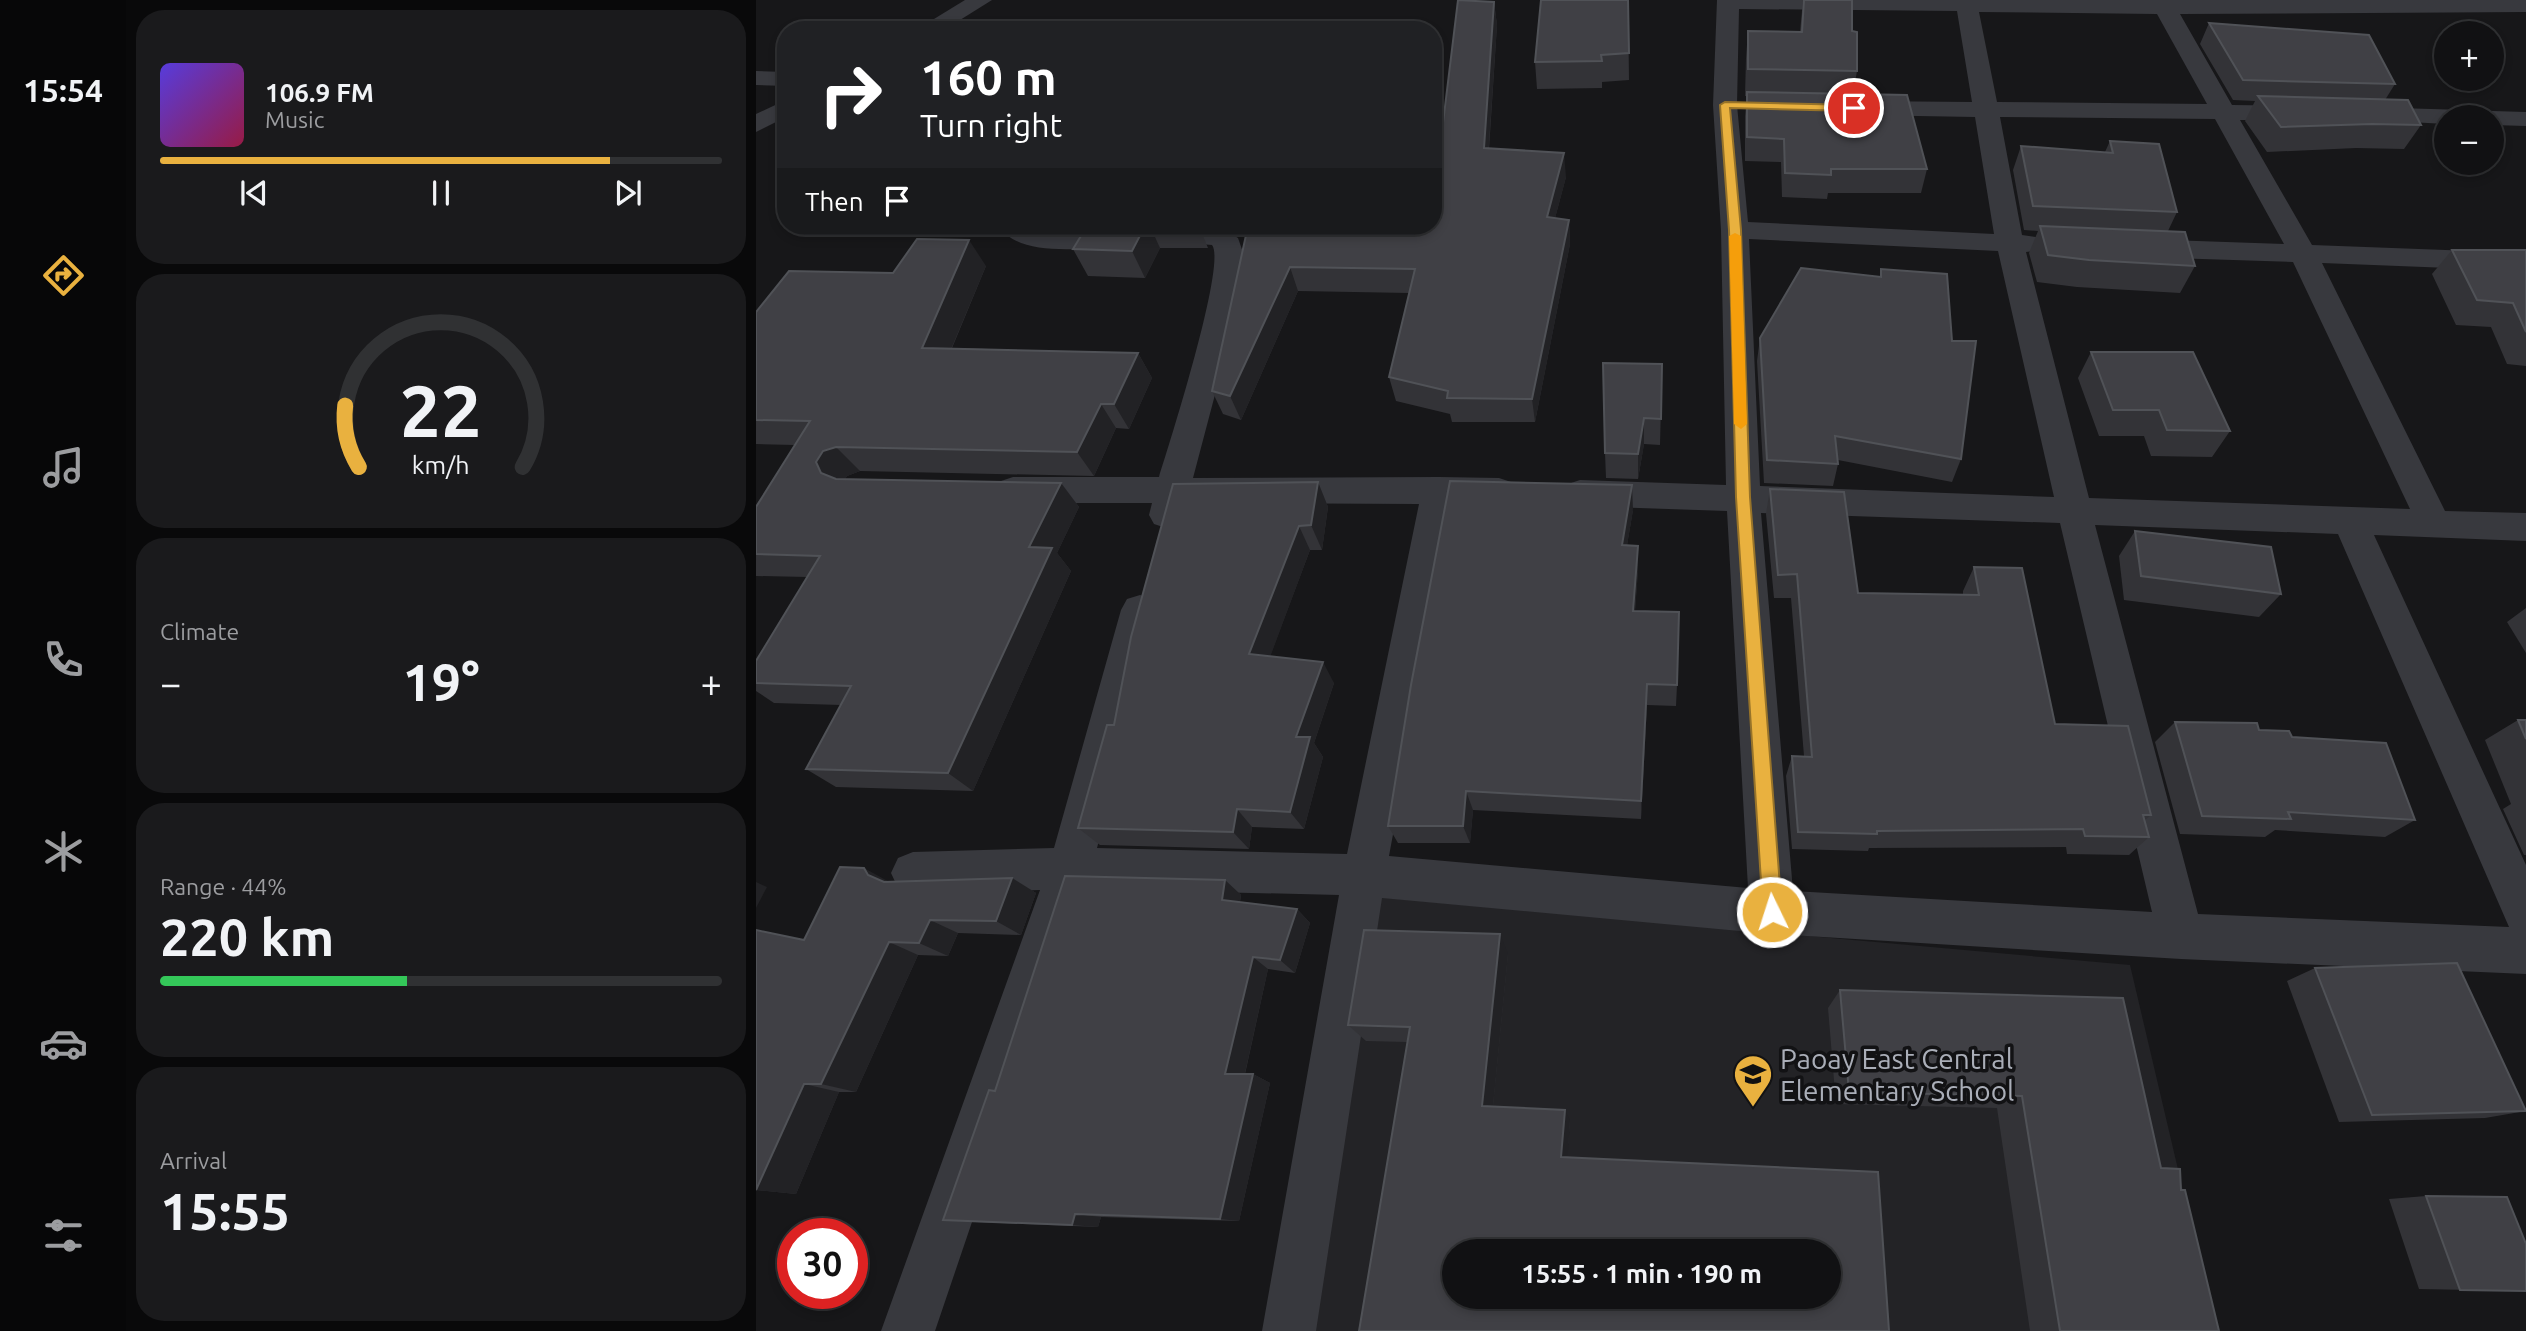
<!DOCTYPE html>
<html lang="en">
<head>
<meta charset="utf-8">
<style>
  body { margin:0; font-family:Ubuntu,sans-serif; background:#1a1a1c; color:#f1f3f6; height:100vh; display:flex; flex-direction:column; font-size:26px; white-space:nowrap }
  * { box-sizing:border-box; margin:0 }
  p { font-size:23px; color:#9c9da0 }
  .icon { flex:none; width:38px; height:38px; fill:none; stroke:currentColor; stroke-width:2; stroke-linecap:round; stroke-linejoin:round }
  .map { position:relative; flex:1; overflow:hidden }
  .panel { display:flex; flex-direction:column; gap:10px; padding:10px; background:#09090a; width:630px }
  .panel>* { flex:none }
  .hud { position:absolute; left:21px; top:21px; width:665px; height:214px; border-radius:28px; box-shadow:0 4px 10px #0003,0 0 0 2px #303133; background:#202124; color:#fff; overflow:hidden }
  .tools { position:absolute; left:1678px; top:21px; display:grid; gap:14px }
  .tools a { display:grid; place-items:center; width:70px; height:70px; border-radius:50%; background:#111113; box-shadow:0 4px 10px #0003,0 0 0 2px #303133; font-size:35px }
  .speed { position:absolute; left:21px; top:1218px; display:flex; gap:14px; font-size:35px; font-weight:700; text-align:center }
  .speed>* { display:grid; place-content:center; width:91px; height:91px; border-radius:50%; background:#111113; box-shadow:0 4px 10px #0003,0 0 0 2px #303133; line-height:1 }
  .speed .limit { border:10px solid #d22; background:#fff; color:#111 }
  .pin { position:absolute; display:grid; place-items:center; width:60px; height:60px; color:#fff; margin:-30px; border:4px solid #fff; border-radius:50%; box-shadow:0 2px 7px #0007 }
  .me { position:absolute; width:77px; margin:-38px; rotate:356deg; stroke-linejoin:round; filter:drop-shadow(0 0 5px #0008) }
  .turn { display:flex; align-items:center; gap:24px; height:147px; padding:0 28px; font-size:32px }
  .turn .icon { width:91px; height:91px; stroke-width:2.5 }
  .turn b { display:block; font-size:49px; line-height:60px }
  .then { display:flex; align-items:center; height:66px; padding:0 28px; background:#0003; gap:14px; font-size:26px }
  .big { font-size:52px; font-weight:700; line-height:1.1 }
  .panel .card { flex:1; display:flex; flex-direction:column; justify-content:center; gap:10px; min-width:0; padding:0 24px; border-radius:28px; background:#1a1a1c }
  .panel .dial { align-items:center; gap:0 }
  .dial svg { height:182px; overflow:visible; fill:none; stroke:#303133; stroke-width:7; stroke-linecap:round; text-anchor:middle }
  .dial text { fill:#f1f3f6; stroke:none }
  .song { display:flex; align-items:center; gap:21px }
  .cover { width:84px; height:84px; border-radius:10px; background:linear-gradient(135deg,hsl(250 70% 55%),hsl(340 70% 35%)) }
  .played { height:7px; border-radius:4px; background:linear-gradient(90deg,#e9b13f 80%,#303133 80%) }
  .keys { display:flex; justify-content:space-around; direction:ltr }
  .heat { display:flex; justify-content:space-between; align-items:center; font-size:38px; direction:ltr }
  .charge { height:10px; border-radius:5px; background:linear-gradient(90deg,#34c759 44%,#303133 0) }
  .trip { position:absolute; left:686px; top:1239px; width:399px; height:70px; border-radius:35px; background:#111113; box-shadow:0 4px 10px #0003,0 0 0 2px #303133; font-weight:700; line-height:70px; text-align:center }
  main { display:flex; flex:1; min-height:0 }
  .tabs { display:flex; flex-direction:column; width:126px; justify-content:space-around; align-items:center; background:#070708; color:#9c9da0 }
  .tabs .icon { width:49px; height:49px }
  .tabs .current { color:#e9b13f }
  .tabs b { font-size:32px; color:#f1f3f6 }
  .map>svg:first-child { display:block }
  .built { fill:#232326; fill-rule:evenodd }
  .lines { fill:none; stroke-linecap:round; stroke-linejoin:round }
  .minor { fill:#38393e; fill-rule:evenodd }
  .wall { fill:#333337 }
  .shaded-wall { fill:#222225 }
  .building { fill:#404045; stroke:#505257; stroke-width:2; fill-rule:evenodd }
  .route { fill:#e9b13f; stroke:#977329; stroke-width:2 }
  .slow { fill:#f59e0b }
  .labels { text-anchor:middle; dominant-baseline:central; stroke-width:7; stroke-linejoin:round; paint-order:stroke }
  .near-poi-label { font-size:28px; fill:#aaaeb8; stroke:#121214; text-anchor:start }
</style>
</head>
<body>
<main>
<nav class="tabs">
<b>15:54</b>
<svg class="icon current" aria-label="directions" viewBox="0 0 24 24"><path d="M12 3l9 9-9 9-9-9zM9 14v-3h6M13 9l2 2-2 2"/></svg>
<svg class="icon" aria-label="music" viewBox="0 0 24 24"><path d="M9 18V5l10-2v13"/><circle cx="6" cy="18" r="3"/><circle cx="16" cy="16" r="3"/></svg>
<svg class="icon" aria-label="phone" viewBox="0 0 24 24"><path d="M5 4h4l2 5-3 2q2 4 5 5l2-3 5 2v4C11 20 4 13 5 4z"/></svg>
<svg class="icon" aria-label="climate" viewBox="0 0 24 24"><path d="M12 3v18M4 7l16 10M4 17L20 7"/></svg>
<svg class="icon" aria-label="car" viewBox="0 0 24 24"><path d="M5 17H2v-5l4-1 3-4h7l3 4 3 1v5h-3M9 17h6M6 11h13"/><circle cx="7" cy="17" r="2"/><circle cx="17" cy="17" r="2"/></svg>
<svg class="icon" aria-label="filters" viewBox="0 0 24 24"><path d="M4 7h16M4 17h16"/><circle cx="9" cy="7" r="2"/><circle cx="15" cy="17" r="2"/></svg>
</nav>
<section class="panel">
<div class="card">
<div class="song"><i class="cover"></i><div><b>106.9 FM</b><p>Music</p></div></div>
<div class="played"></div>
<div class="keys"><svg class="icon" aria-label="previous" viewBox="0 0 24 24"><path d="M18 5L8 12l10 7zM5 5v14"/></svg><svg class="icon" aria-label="pause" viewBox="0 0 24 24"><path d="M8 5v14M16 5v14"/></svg><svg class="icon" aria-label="next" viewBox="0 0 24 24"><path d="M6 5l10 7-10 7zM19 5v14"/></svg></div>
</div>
<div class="card dial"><svg viewBox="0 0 100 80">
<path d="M14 69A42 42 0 1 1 86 69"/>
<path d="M14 69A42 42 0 0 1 8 42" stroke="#e9b13f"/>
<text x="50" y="56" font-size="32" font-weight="700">22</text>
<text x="50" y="72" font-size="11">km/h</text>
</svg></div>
<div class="card"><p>Climate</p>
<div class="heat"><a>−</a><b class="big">19°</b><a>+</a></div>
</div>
<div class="card"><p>Range · 44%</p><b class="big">220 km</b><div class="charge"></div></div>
<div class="card"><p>Arrival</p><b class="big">15:55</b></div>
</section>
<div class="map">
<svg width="1770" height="1331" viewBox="0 0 1770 1331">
  <rect width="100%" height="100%" fill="#171719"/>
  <path class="built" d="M621,897l753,68 86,366h-910zM698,1251h375v46h-375z"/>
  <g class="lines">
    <g class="minor">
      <polygon points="209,0 236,0 188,30 160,30"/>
      <path d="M961,0h809v12l-346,2 52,91 71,1 9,2 3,5 -3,5 -9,2h-63l72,125 214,8v18l-204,-8 123,248 81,2v28l-152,-6 152,330v109l-345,-15 -409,-25 -390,-36 -66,433h-54l77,-436 -254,-6 -150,442h-54l159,-441 -127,4 -15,-6 -7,-15 7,-15 15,-6 141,-4 67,-238 6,-11 13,-4 13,4 6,11 -62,238 250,6 72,-350 -233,-1 -8,21 -12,4 -12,-4 -5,-9 3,-12h-139l-12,-4 -5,-9 5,-9 12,-4h146c10,-32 68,-214 53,-232 -15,-1 -29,-3 -43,-3 -43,-1 -145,25 -170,-16 24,0 45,6 69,5 42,0 137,-18 170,7l7,20 -14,76 -38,144 246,-1 60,1 12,4 5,9 -5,9 -12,4h-45l-65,352 359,32 -21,-377 -147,-5 -12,-4 -5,-9 5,-9 12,-4 146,5 -5,-255 -8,-125zM983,9l218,2 15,91 -112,-1 -9,2 -3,5 3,5 9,2 115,2 19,117 -246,-12 -11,-117zM1223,12l178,2 50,90 -210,-2zM1244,117l215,2 69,125 -145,-5 -10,3 -4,6 4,6 10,3 154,5 117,247 -321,-11 -63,-246 17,-2 4,-6 -4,-6 -21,-3zM993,239l249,12 56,246 -294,-11zM1005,513l299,10 92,389 -359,-21zM1339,525l243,9 171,393 -311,-13z"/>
      <polygon points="0,71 30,72 30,86 0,85"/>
      <polygon points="30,100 30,117 0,132 0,114"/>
      <polygon points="1607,107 1709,110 1718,112 1721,117 1690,117 1690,124 1598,119 1595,114 1598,109"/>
      <polygon points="1736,111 1770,112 1770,126 1736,125 1736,117 1724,117"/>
    </g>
  </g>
  <g class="wall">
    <polygon points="872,0 873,80 846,82 846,88 781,89 779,62"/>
    <polygon points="1047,0 1096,0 1096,31 1101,71 1097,94 1171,169 1165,193 1072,193 1071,199 1026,197 1025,162 989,161 989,116 991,96 989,96 990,58 992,31 1044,32"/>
    <polygon points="738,2 741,25 733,149 810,177 799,218 813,220 814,244 779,422 696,422 694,414 640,401 633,377 653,293 542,291 485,420 467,414 456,391 492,226 683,156"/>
    <polygon points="1453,23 1639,84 1629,100 1665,125 1648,149 1600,148 1511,152 1489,121 1499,101 1477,100 1444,44"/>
    <polygon points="1354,141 1421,212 1412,231 1439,266 1424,293 1321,287 1281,282 1273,253 1282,231 1268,230 1257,170 1265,146 1349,152"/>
    <polygon points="331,226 443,226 452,248 404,248 389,278 332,276 317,249"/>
    <polygon points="1696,250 1770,250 1770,366 1751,364 1735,327 1700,325 1676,274"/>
    <polygon points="230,266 196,348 382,353 396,378 373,429 360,428 338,476 104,471 91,476 89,479 305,483 323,507 301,553 315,571 217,791 80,787 50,769 85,705 18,703 0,691 0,661 51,577 0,576 0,507 39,445 0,444 0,312 137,273"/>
    <polygon points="1125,269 1205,459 1196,482 1082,460 1082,464 1077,486 1008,483 1001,361 1004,338 1124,276"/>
    <polygon points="1335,352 1474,431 1456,457 1395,456 1388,436 1343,436 1322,378"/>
    <polygon points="906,364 904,445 888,444 882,479 850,478 849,453"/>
    <polygon points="562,482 572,507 566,550 554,550 514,656 578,683 558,743 567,757 548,829 496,827 493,849 344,845 322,828 358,725"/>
    <polygon points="1014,489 1102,593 1207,595 1207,591 1218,567 1299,724 1395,815 1388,821 1393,837 1373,855 1311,854 1310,847 1113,848 1112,851 1036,849 1030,776 1036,756 1048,756 1035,598 1018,598 1010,514"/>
    <polygon points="877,510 871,545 882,546 882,570 879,611 921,685 920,706 891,705 885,819 717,810 714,843 642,843 632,826"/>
    <polygon points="1379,531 1525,594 1503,617 1368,600 1363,556"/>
    <polygon points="1770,608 1770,653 1751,622"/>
    <polygon points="1762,720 1770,720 1770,855 1768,855 1747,809 1755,804 1729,740"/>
    <polygon points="1419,722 1503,730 1536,737 1659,820 1629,837 1519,830 1509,837 1424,834 1399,742"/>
    <polygon points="256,878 280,893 265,935 202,933 192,956 162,955 100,1092 83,1092 40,1194 0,1190 133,882"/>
    <polygon points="469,880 485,895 484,902 541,909 554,923 539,973 512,969 489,1074 497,1074 514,1083 483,1221 345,1217 342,1227 219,1222 187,1220 239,1091"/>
    <polygon points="752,954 737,1106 814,1120 811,1158 603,1331 651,1042 610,1041 592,1025"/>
    <polygon points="1559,968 1770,1111 1729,1118 1583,1122 1531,981"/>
    <polygon points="1084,990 1405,1168 1425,1190 1463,1331 1274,1331 1241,1108 1080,1104 1072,1008"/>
    <polygon points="1670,1196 1770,1291 1663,1289 1633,1199"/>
  </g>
  <g class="shaded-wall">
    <polygon points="738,2 741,25 731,173 728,148"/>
    <polygon points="808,153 810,177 793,241 791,217"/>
    <polygon points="813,220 814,244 779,422 776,399"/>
    <polygon points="389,226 394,226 404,248 389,278 376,251"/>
    <polygon points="213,240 230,266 185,373 166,348"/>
    <polygon points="534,267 542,291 485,420 474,396"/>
    <polygon points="382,353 396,378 373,429 358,404"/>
    <polygon points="345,404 360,428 338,476 321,452"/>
    <polygon points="888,418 888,444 882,479 882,454"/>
    <polygon points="80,447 104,471 91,476 85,486 65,473 60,462 67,451"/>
    <polygon points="562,482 572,507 566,550 555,525"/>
    <polygon points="305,483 323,507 301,553 315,571 217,791 192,773 273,547"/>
    <polygon points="876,485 877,510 867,569 866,545"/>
    <polygon points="543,526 554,550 507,676 493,654"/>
    <polygon points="882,546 882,570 877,634 877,611"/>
    <polygon points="567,662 578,683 558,743 567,757 548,829 534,812 540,737"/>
    <polygon points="891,684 891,705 885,819 885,801"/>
    <polygon points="710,791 717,810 714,843 707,826"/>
    <polygon points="481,809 496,827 493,849 477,832"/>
    <polygon points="108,868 137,884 141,890 112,875"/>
    <polygon points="256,878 280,893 265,935 240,921"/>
    <polygon points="469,880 485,895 482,914 466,900"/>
    <polygon points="0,882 11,887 0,908"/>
    <polygon points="541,909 554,923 539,973 524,960"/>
    <polygon points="174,920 202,933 192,956 163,943"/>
    <polygon points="744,934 752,954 736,1116 726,1106"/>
    <polygon points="133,942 162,955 100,1092 65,1084"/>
    <polygon points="497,957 512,969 487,1082 469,1074"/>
    <polygon points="497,1074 514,1083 483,1221 464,1219"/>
    <polygon points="48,1084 83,1092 40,1194 0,1190"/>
    <polygon points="809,1110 814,1120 811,1165 805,1157"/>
    <polygon points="319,1214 345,1217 342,1227 316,1225"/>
  </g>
  <g class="building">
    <polygon points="702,0 738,2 728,148 808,153 791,217 813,220 776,399 691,398 692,391 633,377 659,269 534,267 474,396 456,391 492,226 677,226 677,157 683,156"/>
    <polygon points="785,0 872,0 873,53 845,55 846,61 779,62"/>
    <polygon points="1048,0 1096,0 1096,31 1101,32 1101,71 992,69 992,31 1046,32"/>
    <polygon points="1453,23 1613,35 1639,84 1487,80"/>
    <polygon points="991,92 1151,95 1171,169 1075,169 1075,175 1029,173 1028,139 991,137"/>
    <polygon points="1502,96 1652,100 1665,125 1616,124 1525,127"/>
    <polygon points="1354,141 1403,144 1421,212 1277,206 1265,146 1357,153"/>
    <polygon points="331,226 389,226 376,251 317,249"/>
    <polygon points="1284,226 1429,232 1439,266 1333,260 1292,255"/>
    <polygon points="161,239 213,240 166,348 382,353 358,404 345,404 321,452 80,447 67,451 60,462 65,473 80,479 305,483 273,547 296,548 192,773 50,769 95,686 0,683 0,661 64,556 0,554 0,507 54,421 0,420 0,312 33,271 137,273"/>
    <polygon points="1696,250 1770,250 1770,332 1757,303 1721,300"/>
    <polygon points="1045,268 1125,277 1125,269 1191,274 1196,341 1220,341 1205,459 1079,436 1082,464 1011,460 1004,338"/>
    <polygon points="1335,352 1437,352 1474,431 1411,430 1403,410 1357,410"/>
    <polygon points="847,363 906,364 905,419 888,418 882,454 849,453"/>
    <polygon points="694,481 876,485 866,545 882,546 877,611 923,612 921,685 891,684 885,801 710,791 707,826 632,826 655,685"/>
    <polygon points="562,482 555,525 543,526 493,654 567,662 540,737 554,737 534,812 481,809 477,832 322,828 351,725 358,725 375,637 417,484"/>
    <polygon points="1014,489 1088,492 1102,593 1223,595 1218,567 1266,568 1299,724 1372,726 1395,815 1387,815 1393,837 1329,836 1327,829 1121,831 1121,834 1042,832 1036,756 1056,757 1041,574 1022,575"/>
    <polygon points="1379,531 1515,547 1525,594 1385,576"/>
    <polygon points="1762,720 1770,720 1770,739"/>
    <polygon points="1419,722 1501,723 1503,730 1533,731 1536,737 1630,743 1659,820 1532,812 1535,819 1446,816"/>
    <polygon points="84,867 108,868 112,875 128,882 256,878 240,921 174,920 163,943 133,942 65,1084 48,1084 0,1190 0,930 48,940"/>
    <polygon points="309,876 469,880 466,900 541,909 524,960 497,957 469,1074 497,1074 464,1219 319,1214 316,1225 187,1220 233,1090 239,1091"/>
    <path d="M608,930l136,4 -18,172 83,4 -4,47 317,15 11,159h-530l51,-304 -62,-2zM698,1251h375v46h-375z"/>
    <polygon points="1701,963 1770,1111 1616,1115 1559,968"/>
    <polygon points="1084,990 1367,998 1405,1168 1424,1169 1425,1190 1429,1190 1463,1331 1304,1331 1266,1096 1093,1092"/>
    <polygon points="1670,1196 1751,1197 1770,1244 1770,1291 1704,1290"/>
  </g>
  <polygon class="route" points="969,102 1098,105 1103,108 1098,111 974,108 985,230 994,497 1026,912 1023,918 1016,921 1010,918 1007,912 980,497 973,230 964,105"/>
  <polygon class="slow" points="979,233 985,236 991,424 985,429 978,424 973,236"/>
  <defs>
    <g id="school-pin" transform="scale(2.0125)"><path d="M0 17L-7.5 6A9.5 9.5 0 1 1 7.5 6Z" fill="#e9b13f" stroke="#121214"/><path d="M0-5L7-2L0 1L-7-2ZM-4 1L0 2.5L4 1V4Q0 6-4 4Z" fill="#111"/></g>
  </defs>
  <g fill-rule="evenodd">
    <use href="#school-pin" x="997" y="1074"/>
  </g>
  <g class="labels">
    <g class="near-poi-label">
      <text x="1024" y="1058">Paoay East Central<tspan x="1024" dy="32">Elementary School</tspan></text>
    </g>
  </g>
</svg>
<div class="tools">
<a>+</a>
<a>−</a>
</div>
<div class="speed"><div class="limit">30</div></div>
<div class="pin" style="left:1098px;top:108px;background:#d93025"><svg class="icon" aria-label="arrive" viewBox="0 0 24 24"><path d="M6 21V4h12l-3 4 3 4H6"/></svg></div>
<svg class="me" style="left:1016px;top:912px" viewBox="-20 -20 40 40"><circle r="17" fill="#e9b13f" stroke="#fff" stroke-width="3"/><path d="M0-11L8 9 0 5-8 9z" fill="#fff"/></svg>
<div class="trip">15:55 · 1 min · 190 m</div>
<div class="hud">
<div class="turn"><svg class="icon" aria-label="right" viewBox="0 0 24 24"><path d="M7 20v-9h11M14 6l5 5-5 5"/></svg><div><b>160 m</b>Turn right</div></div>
<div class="then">Then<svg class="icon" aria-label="arrive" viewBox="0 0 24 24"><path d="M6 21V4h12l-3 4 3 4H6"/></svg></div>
</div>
</div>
</main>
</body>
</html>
